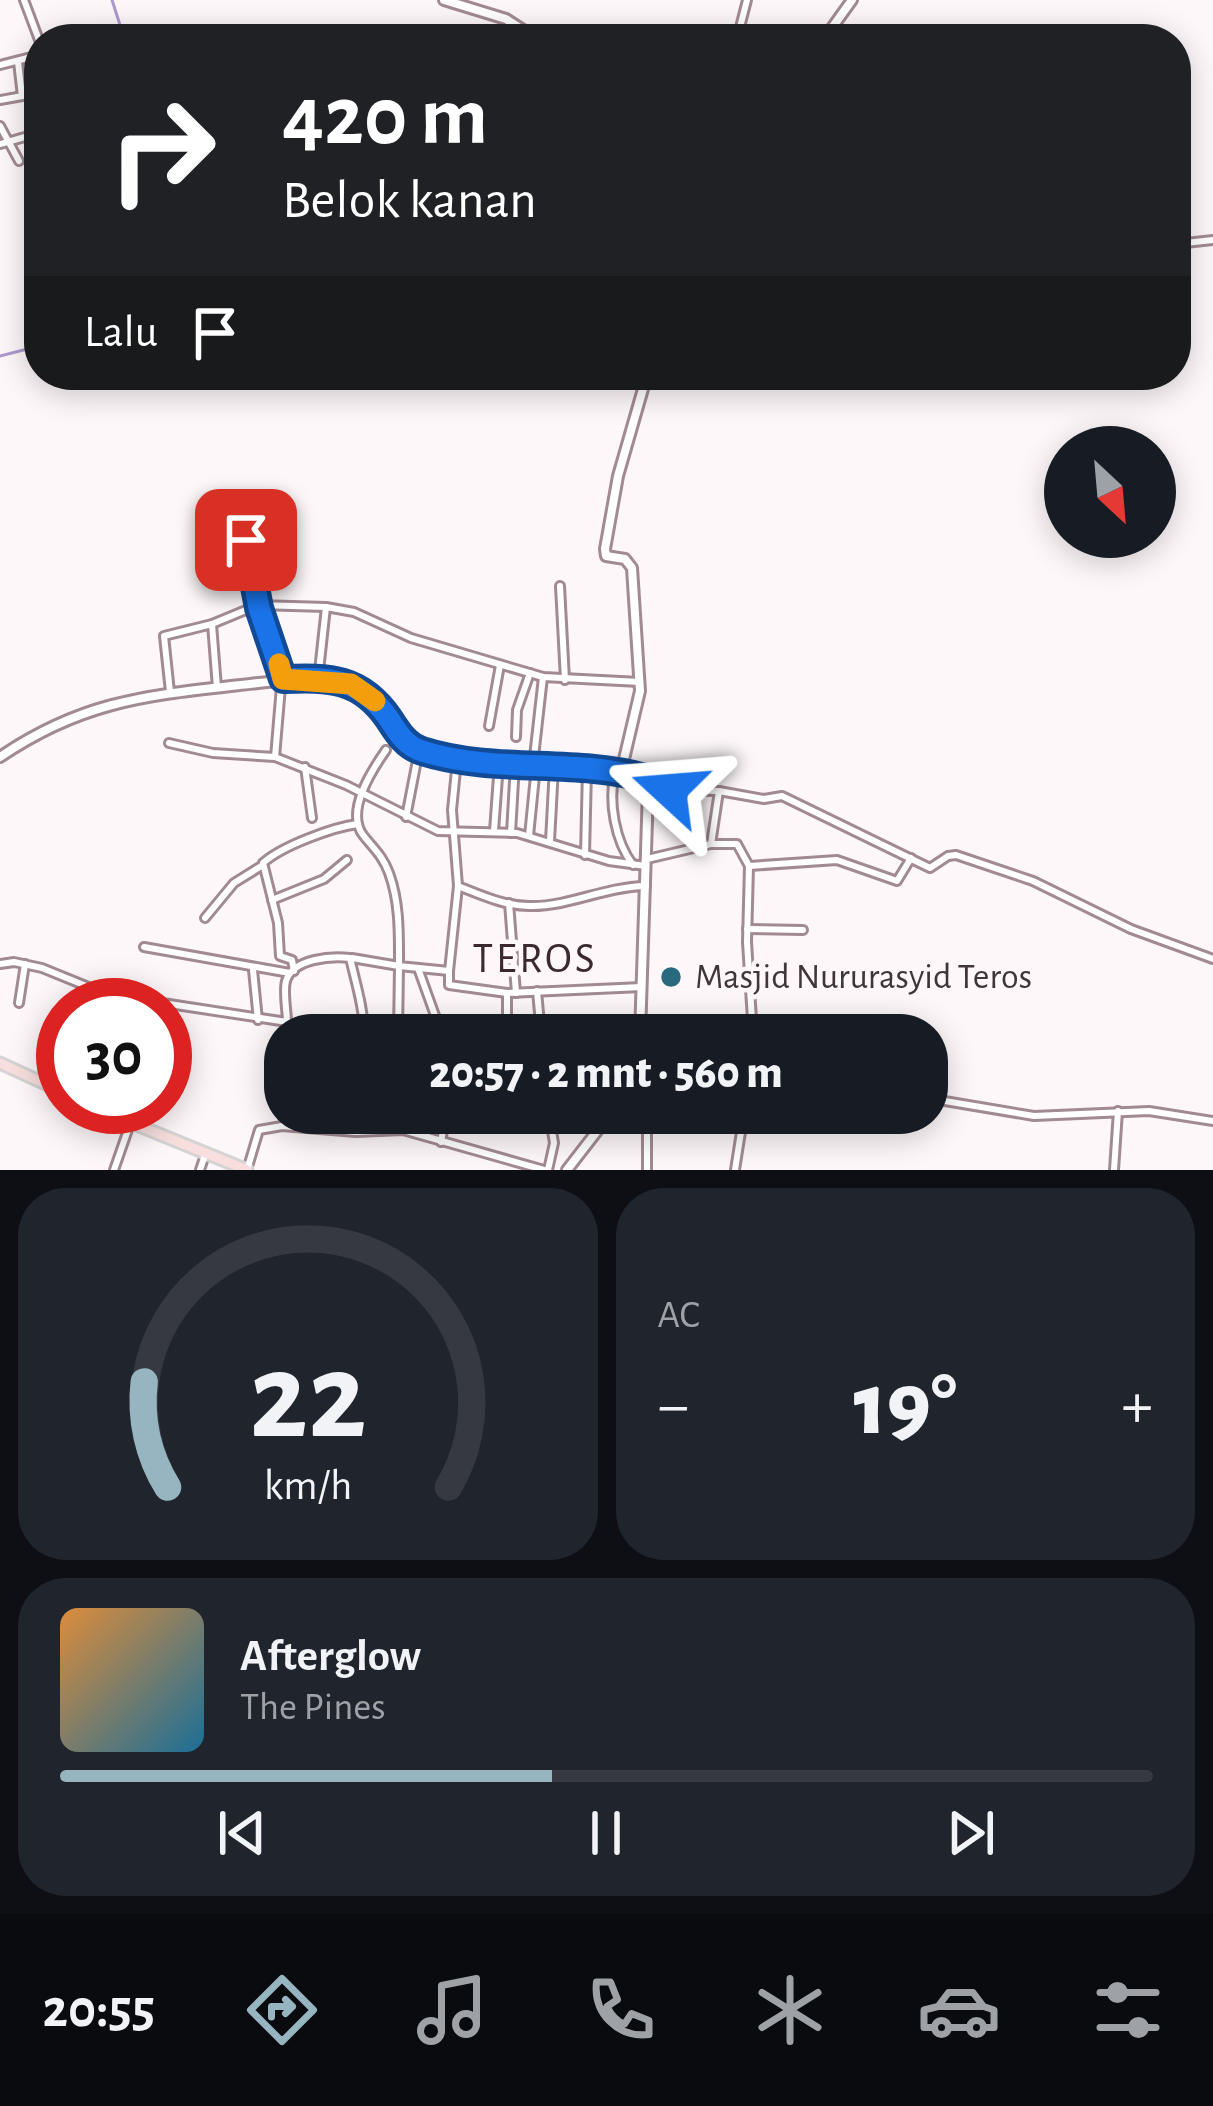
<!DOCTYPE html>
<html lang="id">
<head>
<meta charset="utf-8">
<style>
  body { margin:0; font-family:"Alegreya Sans",sans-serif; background:#20242c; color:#f1f3f6; height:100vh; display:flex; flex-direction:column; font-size:45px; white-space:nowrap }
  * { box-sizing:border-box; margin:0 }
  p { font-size:39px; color:#9ea1a6 }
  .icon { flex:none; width:66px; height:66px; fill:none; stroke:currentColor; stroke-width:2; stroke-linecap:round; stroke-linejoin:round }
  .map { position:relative; height:1170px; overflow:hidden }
  .sheet { display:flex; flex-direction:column; gap:18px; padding:18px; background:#0d0f14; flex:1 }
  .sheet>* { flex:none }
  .guide { position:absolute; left:24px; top:24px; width:1167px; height:366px; border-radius:48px; box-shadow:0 6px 30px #0003; background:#202124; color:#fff; overflow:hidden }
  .needle { width:78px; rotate:154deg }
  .buttons { position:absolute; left:1044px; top:426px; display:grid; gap:24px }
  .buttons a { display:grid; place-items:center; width:132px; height:132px; border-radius:50%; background:#171b24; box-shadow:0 6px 30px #0003; font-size:60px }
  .speed { position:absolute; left:36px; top:978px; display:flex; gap:24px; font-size:60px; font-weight:700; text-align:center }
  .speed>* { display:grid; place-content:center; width:156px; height:156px; border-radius:50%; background:#171b24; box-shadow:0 6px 30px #0003; line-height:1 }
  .speed .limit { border:18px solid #d22; background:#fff; color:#111 }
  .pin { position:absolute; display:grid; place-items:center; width:102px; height:102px; color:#fff; margin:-51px; border-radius:24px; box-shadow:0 6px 18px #0006 }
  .me { position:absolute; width:132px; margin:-66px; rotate:289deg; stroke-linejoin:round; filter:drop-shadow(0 0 9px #0008) }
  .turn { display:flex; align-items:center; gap:42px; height:252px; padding:0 60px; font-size:54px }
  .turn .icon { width:156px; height:156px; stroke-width:2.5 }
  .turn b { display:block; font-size:84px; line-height:102px }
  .then { display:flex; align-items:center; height:114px; padding:0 60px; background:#0003; gap:24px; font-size:45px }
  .big { font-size:90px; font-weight:800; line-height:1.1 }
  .sheet .card { flex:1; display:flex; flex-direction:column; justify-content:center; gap:18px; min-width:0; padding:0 42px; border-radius:48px; background:#20242c }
  .sheet .dial { align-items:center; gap:0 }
  .dial svg { height:312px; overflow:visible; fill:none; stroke:#363941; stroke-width:7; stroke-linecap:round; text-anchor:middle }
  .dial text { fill:#f1f3f6; stroke:none }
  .song { display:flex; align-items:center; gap:36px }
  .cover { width:144px; height:144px; border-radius:18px; background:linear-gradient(135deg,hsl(30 70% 55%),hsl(200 70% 35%)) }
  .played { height:12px; border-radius:6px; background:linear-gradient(90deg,#97b5c0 45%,#363941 45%) }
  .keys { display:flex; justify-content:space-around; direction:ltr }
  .heat { display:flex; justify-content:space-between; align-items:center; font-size:66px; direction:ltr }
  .sheet .tiles { flex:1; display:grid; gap:18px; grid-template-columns:1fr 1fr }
  .card:last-child { grid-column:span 2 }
  .trip { position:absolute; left:264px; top:1014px; width:684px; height:120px; border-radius:48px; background:#171b24; box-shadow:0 6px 30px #0003; font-weight:800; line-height:120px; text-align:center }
  .dock { display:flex; height:192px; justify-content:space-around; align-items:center; background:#090b0e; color:#9ea1a6 }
  .dock .icon { width:84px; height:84px }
  .dock .active { color:#97b5c0 }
  .dock b { font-size:54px; color:#f1f3f6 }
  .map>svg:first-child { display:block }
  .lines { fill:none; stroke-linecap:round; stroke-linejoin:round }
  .stream { stroke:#ad99cf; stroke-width:3 }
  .minor-casing { stroke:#a28a92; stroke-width:12 }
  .tertiary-casing { stroke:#a28a92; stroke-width:14 }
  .primary-casing { stroke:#d5d3d4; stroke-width:15 }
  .minor { stroke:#fff; stroke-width:6 }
  .tertiary { stroke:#fff; stroke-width:8 }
  .primary { stroke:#f8dfdd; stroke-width:9 }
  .route-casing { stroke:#114b97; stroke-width:30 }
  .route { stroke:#1a73e8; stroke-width:21 }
  .slow { stroke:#f59e0b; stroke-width:21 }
  .poi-dot { fill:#296a7e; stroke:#fdf7f9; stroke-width:4.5 }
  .labels { text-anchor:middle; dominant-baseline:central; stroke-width:9; stroke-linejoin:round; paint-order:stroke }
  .poi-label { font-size:36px; fill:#40363a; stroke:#fdf7f9; text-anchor:start }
  .quarter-label { font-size:42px; letter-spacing:3px; fill:#3c2930; stroke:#fdf7f9 }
</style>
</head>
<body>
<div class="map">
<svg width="1213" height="1170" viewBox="0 0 1213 1170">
  <rect width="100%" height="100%" fill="#fdf7f9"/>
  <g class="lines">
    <g class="stream">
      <polyline points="112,0 120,25 118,39"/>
      <polyline points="0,356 39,346"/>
    </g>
    <g class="minor-casing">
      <g id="minor">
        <polyline points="24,0 39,40"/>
        <polyline points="737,39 747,0"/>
        <polyline points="18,62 22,96"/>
        <polyline points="0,65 39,55"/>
        <polyline points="0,100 39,93"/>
        <polyline points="0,126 19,161"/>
        <polyline points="0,144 39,133"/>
        <polyline points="1176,244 1213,240"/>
        <polyline points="246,540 258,605 282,675 275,757 346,785 438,831 517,833 609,861 646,866"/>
        <polyline points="560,586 565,680"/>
        <polyline points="212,624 258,605 326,607 354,612 411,638 543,677 640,682"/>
        <polyline points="318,680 326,607"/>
        <polyline points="170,692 164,636 212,624 217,688"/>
        <polyline points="489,726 500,665"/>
        <polyline points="516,737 517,710 530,673"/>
        <polyline points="169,743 213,753 275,757"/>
        <path d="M386,750c-14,20 -41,61 -23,85 10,13 20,21 26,38 11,30 10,62 10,93l50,5v14l58,8 135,-6"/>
        <polyline points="533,766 543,677"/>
        <polyline points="305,767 312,818"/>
        <path d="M615,772c-7,30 0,69 18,93"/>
        <polyline points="648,790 719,791 764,799 782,796 930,868 948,856 956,855 1033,881 1131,929 1213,959"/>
        <polyline points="719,791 711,844 737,844 749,866 747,942 753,1035"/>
        <polyline points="406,817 419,750"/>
        <polyline points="494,831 499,763"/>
        <polyline points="511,833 515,764"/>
        <polyline points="529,836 536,766"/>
        <polyline points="550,841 554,767"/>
        <polyline points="585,855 587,769"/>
        <polyline points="647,859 711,844"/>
        <polyline points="749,866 837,860 897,881 911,858"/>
        <path d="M458,886c23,9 49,21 74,20 39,0 71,-19 114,-20"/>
        <polyline points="272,900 324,879 347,860"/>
        <polyline points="509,903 516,993"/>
        <polyline points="205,918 234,883 263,865"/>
        <polyline points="747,929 803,930"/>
        <polyline points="144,947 290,973"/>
        <polyline points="352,958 399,966 398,1035"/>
        <path d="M0,964l14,-2 28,6 54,22 47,10 144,22c0,-11 -4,-30 -1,-41 7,-23 46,-25 64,-23 6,26 14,51 14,77"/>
        <polyline points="253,970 258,1020"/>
        <path d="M294,971l-2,-11 -12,-4 -2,-33 -15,-60c19,-17 70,-36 95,-39"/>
        <polyline points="419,971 442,1035"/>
        <polyline points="449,971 458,886 452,810 457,760"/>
        <polyline points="537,991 541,1035"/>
        <polyline points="19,1003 25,964"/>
        <polyline points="287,1022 287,1035"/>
        <polyline points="848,1025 848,1035"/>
        <polyline points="507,1035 507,993"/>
        <polyline points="927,1098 1034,1116 1149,1111 1213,1121"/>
        <polyline points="441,1142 446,1113"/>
        <polyline points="114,1170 130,1124"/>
        <polyline points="200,1170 205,1155"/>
        <polyline points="247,1170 259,1130 282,1126 356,1132 403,1130 544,1170"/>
        <polyline points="548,1170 554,1143 549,1113"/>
        <polyline points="647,1170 647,1113"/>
        <polyline points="735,1170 744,1113"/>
        <polyline points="1114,1170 1118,1111"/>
      </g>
    </g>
    <g class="tertiary-casing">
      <g id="tertiary">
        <polyline points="444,0 506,19 537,39"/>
        <polyline points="824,39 852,0"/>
        <path d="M0,757c78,-53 140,-61 231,-71 44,-4 88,-14 131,2 19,16 28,42 48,57 28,20 169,24 211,27"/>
        <polyline points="640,1035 648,790 645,778 621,772 640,691 632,568 625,559 606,556 605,549 618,476 647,375"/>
        <polyline points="567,1170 611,1113"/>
      </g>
    </g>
    <g class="primary-casing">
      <g id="primary">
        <polyline points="0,1063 63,1092"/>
        <polyline points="93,1107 247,1170"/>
      </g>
    </g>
    <use href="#minor" class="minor"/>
    <use href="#tertiary" class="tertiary"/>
    <use href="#primary" class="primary"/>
  </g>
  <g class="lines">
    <g class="route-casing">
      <path id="route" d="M246,540l13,68 24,71c47,-2 78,-1 106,40 9,14 17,27 33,32 72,23 151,7 223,27l3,12h21"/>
    </g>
    <use href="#route" class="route"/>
    <polyline class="slow" points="279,664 283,679 351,684 375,701"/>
  </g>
  <circle class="poi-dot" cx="671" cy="977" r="12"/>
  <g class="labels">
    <g class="poi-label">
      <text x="695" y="977">Masjid Nururasyid Teros</text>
    </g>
    <g class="quarter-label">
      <text x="535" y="959">TEROS</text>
    </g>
  </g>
</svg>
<div class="buttons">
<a><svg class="needle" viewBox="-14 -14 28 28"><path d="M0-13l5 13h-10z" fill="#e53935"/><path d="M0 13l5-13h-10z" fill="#9ea1a6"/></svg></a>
</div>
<div class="speed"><div class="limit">30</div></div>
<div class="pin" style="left:246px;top:540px;background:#d93025"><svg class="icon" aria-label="arrive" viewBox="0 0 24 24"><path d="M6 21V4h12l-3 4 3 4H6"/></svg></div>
<svg class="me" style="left:669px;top:790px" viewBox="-20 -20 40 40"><path d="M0-17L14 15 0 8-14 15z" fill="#1a73e8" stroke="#fff" stroke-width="4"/></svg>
<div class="trip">20:57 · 2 mnt · 560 m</div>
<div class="guide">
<div class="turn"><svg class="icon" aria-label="right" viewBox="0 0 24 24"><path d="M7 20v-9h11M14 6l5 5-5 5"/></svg><div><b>420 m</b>Belok kanan</div></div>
<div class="then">Lalu<svg class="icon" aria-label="arrive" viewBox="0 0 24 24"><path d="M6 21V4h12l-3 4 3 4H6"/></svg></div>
</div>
</div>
<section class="sheet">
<div class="tiles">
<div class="card dial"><svg viewBox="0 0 100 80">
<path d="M14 69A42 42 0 1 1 86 69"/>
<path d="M14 69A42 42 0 0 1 8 42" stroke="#97b5c0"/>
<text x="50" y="56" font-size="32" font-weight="700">22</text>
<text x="50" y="72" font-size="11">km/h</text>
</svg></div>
<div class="card"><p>AC</p>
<div class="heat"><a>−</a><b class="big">19°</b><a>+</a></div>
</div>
<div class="card">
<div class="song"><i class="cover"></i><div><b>Afterglow</b><p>The Pines</p></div></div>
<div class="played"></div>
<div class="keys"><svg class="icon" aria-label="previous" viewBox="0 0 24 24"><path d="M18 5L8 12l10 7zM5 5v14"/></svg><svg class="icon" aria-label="pause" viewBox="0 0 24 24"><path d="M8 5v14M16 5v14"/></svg><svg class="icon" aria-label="next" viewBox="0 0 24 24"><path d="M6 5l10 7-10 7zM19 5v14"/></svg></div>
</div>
</div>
</section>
<nav class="dock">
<b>20:55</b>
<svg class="icon active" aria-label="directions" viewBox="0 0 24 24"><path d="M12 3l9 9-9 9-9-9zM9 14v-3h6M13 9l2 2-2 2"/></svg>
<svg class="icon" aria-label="music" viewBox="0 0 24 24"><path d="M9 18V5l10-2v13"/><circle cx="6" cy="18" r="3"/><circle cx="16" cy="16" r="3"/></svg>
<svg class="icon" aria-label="phone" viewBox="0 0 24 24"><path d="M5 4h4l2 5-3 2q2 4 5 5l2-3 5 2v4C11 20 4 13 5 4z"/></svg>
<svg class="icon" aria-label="climate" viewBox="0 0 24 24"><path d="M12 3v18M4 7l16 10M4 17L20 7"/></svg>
<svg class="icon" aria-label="car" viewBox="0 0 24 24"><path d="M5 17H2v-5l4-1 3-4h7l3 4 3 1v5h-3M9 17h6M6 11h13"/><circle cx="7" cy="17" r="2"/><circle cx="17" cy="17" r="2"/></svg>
<svg class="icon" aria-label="filters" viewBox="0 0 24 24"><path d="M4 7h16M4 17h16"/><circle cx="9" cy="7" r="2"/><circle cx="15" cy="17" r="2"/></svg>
</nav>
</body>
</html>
